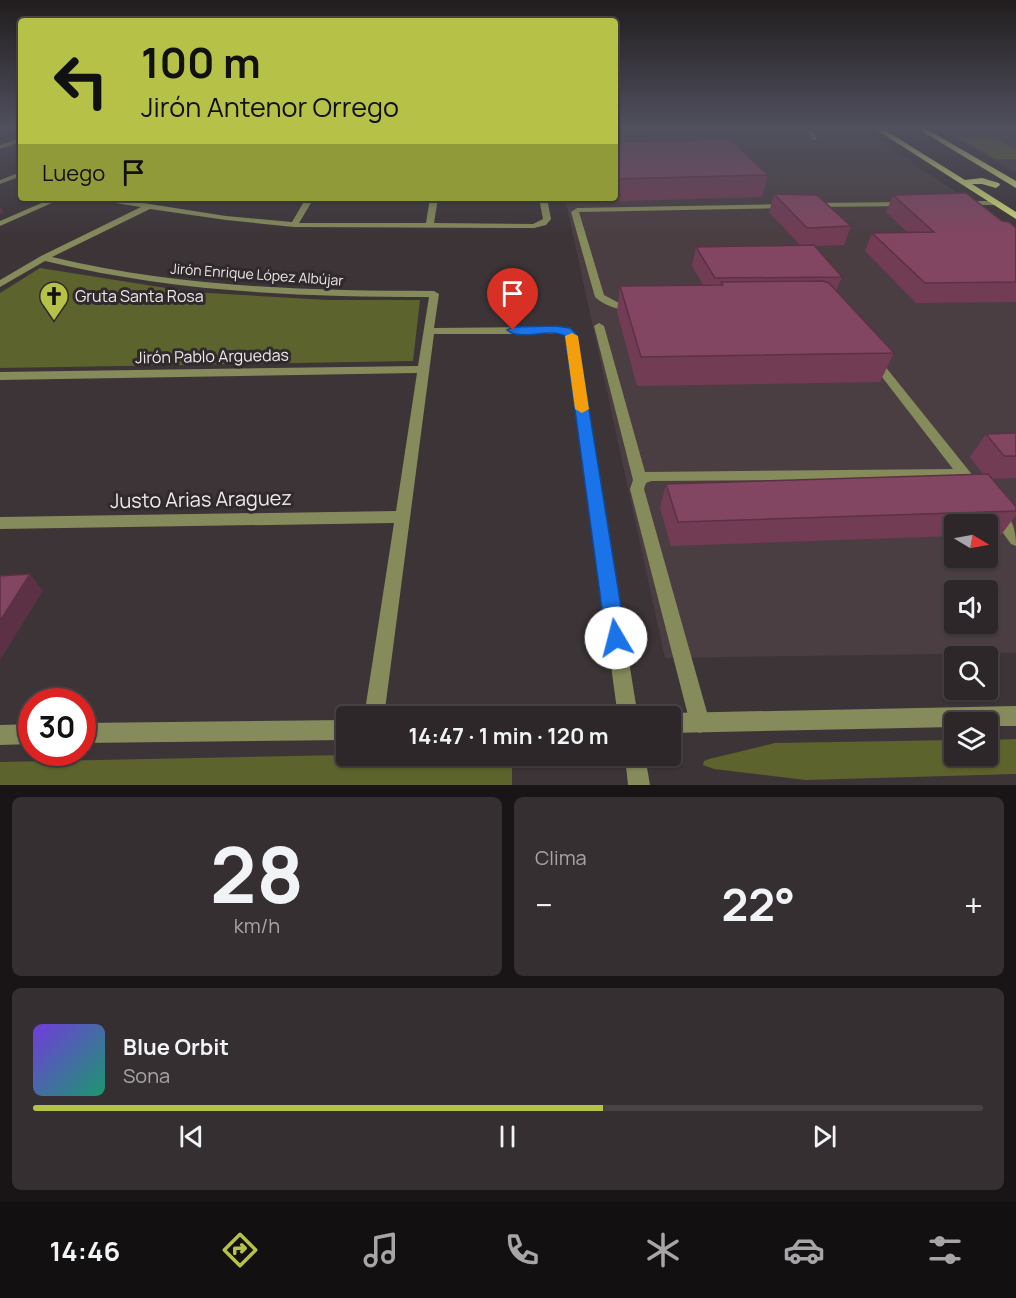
<!DOCTYPE html>
<html lang="es">
<head>
<meta charset="utf-8">
<style>
  body { margin:0; font-family:Manrope,sans-serif; background:#352f31; color:#f1f3f6; height:100vh; display:flex; flex-direction:column; font-size:22px; white-space:nowrap }
  * { box-sizing:border-box; margin:0 }
  p { font-size:20px; color:#a7a5a8 }
  .icon { flex:none; width:33px; height:33px; fill:none; stroke:currentColor; stroke-width:2; stroke-linecap:round; stroke-linejoin:round }
  .map { position:relative; height:785px; overflow:hidden }
  .panel { display:flex; flex-direction:column; gap:12px; padding:12px; background:#191517; flex:1 }
  .panel>* { flex:none }
  .hud { position:absolute; left:18px; top:18px; width:600px; height:183px; border-radius:6px; box-shadow:0 2px 4px #0004,0 0 0 2px #484446; background:#b6c148; color:#111; overflow:hidden }
  .needle { width:39px; rotate:100deg }
  .fabs { position:absolute; left:944px; top:514px; display:grid; gap:12px }
  .fabs a { display:grid; place-items:center; width:54px; height:54px; border-radius:6px; background:#2d2729; box-shadow:0 2px 4px #0004,0 0 0 2px #484446; font-size:30px }
  .speed { position:absolute; left:18px; top:688px; display:flex; gap:12px; font-size:30px; font-weight:700; text-align:center }
  .speed>* { display:grid; place-content:center; width:78px; height:78px; border-radius:50%; background:#2d2729; box-shadow:0 2px 4px #0004,0 0 0 2px #484446; line-height:1 }
  .speed .limit { border:9px solid #d22; background:#fff; color:#111 }
  .pin { position:absolute; display:grid; place-items:center; width:51px; height:51px; color:#fff; margin:-62px -26px; border-radius:50% 50% 50% 0; rotate:-45deg; box-shadow:0 0 6px #0007 }
  .pin .icon { rotate:45deg }
  .me { position:absolute; width:66px; margin:-33px; rotate:352deg; stroke-linejoin:round; filter:drop-shadow(0 0 4px #0008) }
  .turn { display:flex; align-items:center; gap:21px; height:126px; padding:0 24px; font-size:27px }
  .turn .icon { width:78px; height:78px; stroke-width:2.5 }
  .turn b { display:block; font-size:42px; line-height:51px }
  .then { display:flex; align-items:center; height:57px; padding:0 24px; background:#0003; gap:12px; font-size:22px }
  .big { font-size:45px; font-weight:700; line-height:1.1 }
  .panel .tile { flex:1; display:flex; flex-direction:column; justify-content:center; gap:9px; min-width:0; padding:0 21px; border-radius:9px; background:#352f31 }
  .panel .dial { align-items:center; gap:0 }
  .dial b { font-size:78px; line-height:1 }
  .song { display:flex; align-items:center; gap:18px }
  .cover { width:72px; height:72px; border-radius:9px; background:linear-gradient(135deg,hsl(260 70% 55%),hsl(160 70% 35%)) }
  .played { height:6px; border-radius:3px; background:linear-gradient(90deg,#b6c148 60%,#484446 60%) }
  .keys { display:flex; justify-content:space-around; direction:ltr }
  .heat { display:flex; justify-content:space-between; align-items:center; font-size:33px; direction:ltr }
  .panel .tiles { flex:1; display:grid; gap:12px; grid-template-columns:1fr 1fr }
  .tile:last-child { grid-column:span 2 }
  .trip { position:absolute; left:336px; top:706px; width:345px; height:60px; border-radius:6px; background:#2d2729; box-shadow:0 2px 4px #0004,0 0 0 2px #484446; font-weight:700; line-height:60px; text-align:center }
  .tab-bar { display:flex; height:96px; justify-content:space-around; align-items:center; background:#121010; color:#a7a5a8 }
  .tab-bar .icon { width:42px; height:42px }
  .tab-bar .active { color:#b6c148 }
  .tab-bar b { font-size:27px; color:#f1f3f6 }
  .map>svg:first-child { display:block }
  .built { fill:#4a3e42; fill-rule:evenodd }
  .green { fill:#5d632c }
  .lines { fill:none; stroke-linecap:round; stroke-linejoin:round }
  .service { fill:#858b5b; fill-rule:evenodd }
  .minor { fill:#858b5b; fill-rule:evenodd }
  .tertiary { fill:#858b5b; fill-rule:evenodd }
  .primary { fill:#d4df78; fill-rule:evenodd }
  .wall { fill:#713c54 }
  .shaded-wall { fill:#5c3145 }
  .building { fill:#834662; stroke:#5c3145; stroke-width:1.5 }
  .route { fill:#1a73e8; stroke:#114b97; stroke-width:1.5 }
  .slow { fill:#f59e0b }
  .labels { text-anchor:middle; dominant-baseline:central; stroke-width:6; stroke-linejoin:round; paint-order:stroke }
  .far-street-label { font-size:14px; fill:#eee9eb; stroke:#312a2d }
  .poi-label { font-size:16px; fill:#eee9eb; stroke:#312a2d; text-anchor:start }
  .street-label { font-size:16px; fill:#eee9eb; stroke:#312a2d }
  .near-street-label { font-size:20px; fill:#eee9eb; stroke:#312a2d }
</style>
</head>
<body>
<div class="map">
<svg width="1016" height="785" viewBox="0 0 1016 785">
  <rect width="100%" height="100%" fill="#3c3437"/>
  <g class="built">
    <path d="M859,127l157,105v421l-351,5 -100,-460h50v-70zM954,525h33v33h-33zM954,591h33v33h-33z"/>
    <polygon points="934,127 1016,127 1016,173"/>
  </g>
  <g class="green">
    <polygon points="957,137 992,137 1016,149 1016,159 996,159"/>
    <polygon points="40,268 191,292 329,300 420,300 413,361 0,368 0,293"/>
    <polygon points="1016,739 1016,774 806,780 714,769 703,765 704,761 709,759 775,743 954,740 954,756 987,756 987,740"/>
    <polygon points="346,755 512,756 512,785 0,785 0,762"/>
  </g>
  <g class="lines">
    <g class="service">
      <polygon points="806,127 812,127 817,140 813,140"/>
      <polygon points="960,201 995,201 999,203 995,205 960,205"/>
      <polygon points="906,202 910,204 909,206 813,207 809,205 813,203"/>
      <path d="M786,204l4,2 -1,2 -210,4 25,83 15,8 14,-1 5,3c-13,9 -32,2 -43,-8l-24,-85 6,-4z"/>
      <path d="M599,323l5,3 41,146 308,-3 -81,-105 -2,-2 2,-2h8l102,127 -2,4c-10,3 -13,-5 -19,-12l-310,2 -5,2 -2,6 66,234 -3,7 -7,3 -7,-3 -3,-7 -60,-234 3,-9 -39,-154z"/>
      <path d="M997,509c16,5 19,23 19,37l-5,-2 -21,-29 2,-4z"/>
    </g>
    <g class="minor">
      <polygon points="21,138 21,142 0,149 0,145"/>
      <polygon points="21,172 21,176 0,184 0,180"/>
      <polygon points="53,198 63,198 0,226 0,221"/>
      <path d="M92,198h19l115,18 66,6 14,-24h8l-15,25h127l4,-25h8l-4,25 99,1 10,-5 -4,-21h8l4,21 -5,6 -12,3 -240,-1 -68,-7 -76,-11 -98,48c126,30 253,34 382,34l5,3 -5,34 121,-1 15,2 6,6 62,382h-20l-52,-381 -3,-2h-129l-50,383h-20l30,-194 -394,6v-12l396,-6 21,-138 -417,7v-8l418,-6 11,-69c-132,0 -255,-5 -384,-36l-45,26v-7l41,-24 100,-49 -45,-7z"/>
      <polygon points="625,756 645,756 650,785 628,785"/>
    </g>
    <g class="tertiary">
      <polygon points="1016,706 1016,726 987,726 987,723 954,723 954,727 670,733 670,717 663,717 670,713"/>
      <polygon points="346,720 346,740 82,743 82,723"/>
      <polygon points="32,724 32,744 0,745 0,725"/>
    </g>
    <g class="primary">
      <polygon points="872,127 880,127 965,180 982,178 999,183 1000,185 996,188 982,184 972,184 1016,212 1016,219"/>
      <polygon points="915,127 923,127 1016,181 1016,188"/>
    </g>
  </g>
  <g class="wall">
    <polygon points="615,142 768,175 762,197 594,202 592,198 615,198"/>
    <polygon points="774,194 851,226 844,245 815,246 842,277 836,291 894,353 880,382 637,386 617,312 620,286 703,285 692,266 696,247 800,245 769,212"/>
    <polygon points="893,195 1002,221 1016,228 1016,302 916,303 865,251 872,233 907,232 886,212"/>
    <polygon points="1016,433 1016,478 993,479 1016,507 1016,515 1001,535 987,535 987,525 954,525 954,536 671,546 660,508 666,484 983,474 970,457 986,434"/>
  </g>
  <g class="shaded-wall">
    <polygon points="0,207 1,207 4,213 0,215"/>
    <polygon points="30,574 43,591 0,660 0,621"/>
  </g>
  <g class="building">
    <polygon points="730,139 768,175 615,179 615,142"/>
    <polygon points="966,193 1002,221 1009,222 1016,228 1016,282 925,283 872,233 934,232 893,195"/>
    <polygon points="774,194 817,195 851,226 807,228"/>
    <polygon points="814,245 842,277 715,278 696,247"/>
    <polygon points="823,281 829,283 894,353 641,357 620,286 723,285 721,282"/>
    <polygon points="1016,433 1016,456 1004,456 986,434"/>
    <polygon points="988,474 1016,507 1016,511 678,522 666,484"/>
    <polygon points="30,574 0,621 0,576"/>
  </g>
  <linearGradient id="sky" x2="0" y2="1"><stop stop-color="#211d1e"/><stop offset="0.54" stop-color="#50505e"/><stop offset="1" stop-color="#50505e" stop-opacity="0"/></linearGradient>
  <rect width="1016" height="237" fill="url(#sky)"/>
  <path class="route" d="M555,326l15,2 7,7 49,303 -3,7 -7,3 -7,-3 -3,-7 -41,-302c-16,-9 -43,6 -58,-6l6,-3z"/>
  <polygon class="slow" points="572,333 578,336 589,409 582,413 575,409 565,336"/>
  <defs>
    <g id="church-pin" transform="scale(1.5)"><path d="M0 17L-7.5 6A9.5 9.5 0 1 1 7.5 6Z" fill="#b6c148" stroke="#312a2d"/><path d="M-1.2-6h2.4v3.5h3.3v2.4h-3.3V6h-2.4V-.1h-3.3v-2.4h3.3Z" fill="#111"/></g>
  </defs>
  <g fill-rule="evenodd">
    <use href="#church-pin" x="54" y="296"/>
  </g>
  <g class="labels">
    <g class="far-street-label">
      <text transform="translate(257 274) rotate(4)">Jirón Enrique López Albújar</text>
    </g>
    <g class="poi-label">
      <text x="75" y="296">Gruta Santa Rosa</text>
    </g>
    <g class="street-label">
      <text transform="translate(212 356) rotate(-1)">Jirón Pablo Arguedas</text>
    </g>
    <g class="near-street-label">
      <text transform="translate(201 499) rotate(-1)">Justo Arias Araguez</text>
    </g>
  </g>
</svg>
<div class="fabs">
<a><svg class="needle" viewBox="-14 -14 28 28"><path d="M0-13l5 13h-10z" fill="#e53935"/><path d="M0 13l5-13h-10z" fill="#a7a5a8"/></svg></a>
<a><svg class="icon" aria-label="sound" viewBox="0 0 24 24"><path d="M4 9h4l5-4v14l-5-4H4zM17 9q2 3 0 6"/></svg></a>
<a><svg class="icon" aria-label="search" viewBox="0 0 24 24"><circle cx="10" cy="10" r="6"/><path d="M15 15l6 6"/></svg></a>
<a><svg class="icon" aria-label="layers" viewBox="0 0 24 24"><path d="M12 4l9 5-9 5-9-5zM3 14l9 5 9-5"/></svg></a>
</div>
<div class="speed"><div class="limit">30</div></div>
<div class="pin" style="left:513px;top:330px;background:#d93025"><svg class="icon" aria-label="arrive" viewBox="0 0 24 24"><path d="M6 21V4h12l-3 4 3 4H6"/></svg></div>
<svg class="me" style="left:616px;top:638px" viewBox="-20 -20 40 40"><circle r="19" fill="#fff"/><path d="M0-13L10 11 0 6-10 11z" fill="#1a73e8"/></svg>
<div class="trip">14:47 · 1 min · 120 m</div>
<div class="hud">
<div class="turn"><svg class="icon" aria-label="left" viewBox="0 0 24 24"><path d="M17 20v-9H6M10 6l-5 5 5 5"/></svg><div><b>100 m</b>Jirón Antenor Orrego</div></div>
<div class="then">Luego<svg class="icon" aria-label="arrive" viewBox="0 0 24 24"><path d="M6 21V4h12l-3 4 3 4H6"/></svg></div>
</div>
</div>
<section class="panel">
<div class="tiles">
<div class="tile dial"><b>28</b><p>km/h</p></div>
<div class="tile"><p>Clima</p>
<div class="heat"><a>−</a><b class="big">22°</b><a>+</a></div>
</div>
<div class="tile">
<div class="song"><i class="cover"></i><div><b>Blue Orbit</b><p>Sona</p></div></div>
<div class="played"></div>
<div class="keys"><svg class="icon" aria-label="previous" viewBox="0 0 24 24"><path d="M18 5L8 12l10 7zM5 5v14"/></svg><svg class="icon" aria-label="pause" viewBox="0 0 24 24"><path d="M8 5v14M16 5v14"/></svg><svg class="icon" aria-label="next" viewBox="0 0 24 24"><path d="M6 5l10 7-10 7zM19 5v14"/></svg></div>
</div>
</div>
</section>
<nav class="tab-bar">
<b>14:46</b>
<svg class="icon active" aria-label="directions" viewBox="0 0 24 24"><path d="M12 3l9 9-9 9-9-9zM9 14v-3h6M13 9l2 2-2 2"/></svg>
<svg class="icon" aria-label="music" viewBox="0 0 24 24"><path d="M9 18V5l10-2v13"/><circle cx="6" cy="18" r="3"/><circle cx="16" cy="16" r="3"/></svg>
<svg class="icon" aria-label="phone" viewBox="0 0 24 24"><path d="M5 4h4l2 5-3 2q2 4 5 5l2-3 5 2v4C11 20 4 13 5 4z"/></svg>
<svg class="icon" aria-label="climate" viewBox="0 0 24 24"><path d="M12 3v18M4 7l16 10M4 17L20 7"/></svg>
<svg class="icon" aria-label="car" viewBox="0 0 24 24"><path d="M5 17H2v-5l4-1 3-4h7l3 4 3 1v5h-3M9 17h6M6 11h13"/><circle cx="7" cy="17" r="2"/><circle cx="17" cy="17" r="2"/></svg>
<svg class="icon" aria-label="filters" viewBox="0 0 24 24"><path d="M4 7h16M4 17h16"/><circle cx="9" cy="7" r="2"/><circle cx="15" cy="17" r="2"/></svg>
</nav>
</body>
</html>
